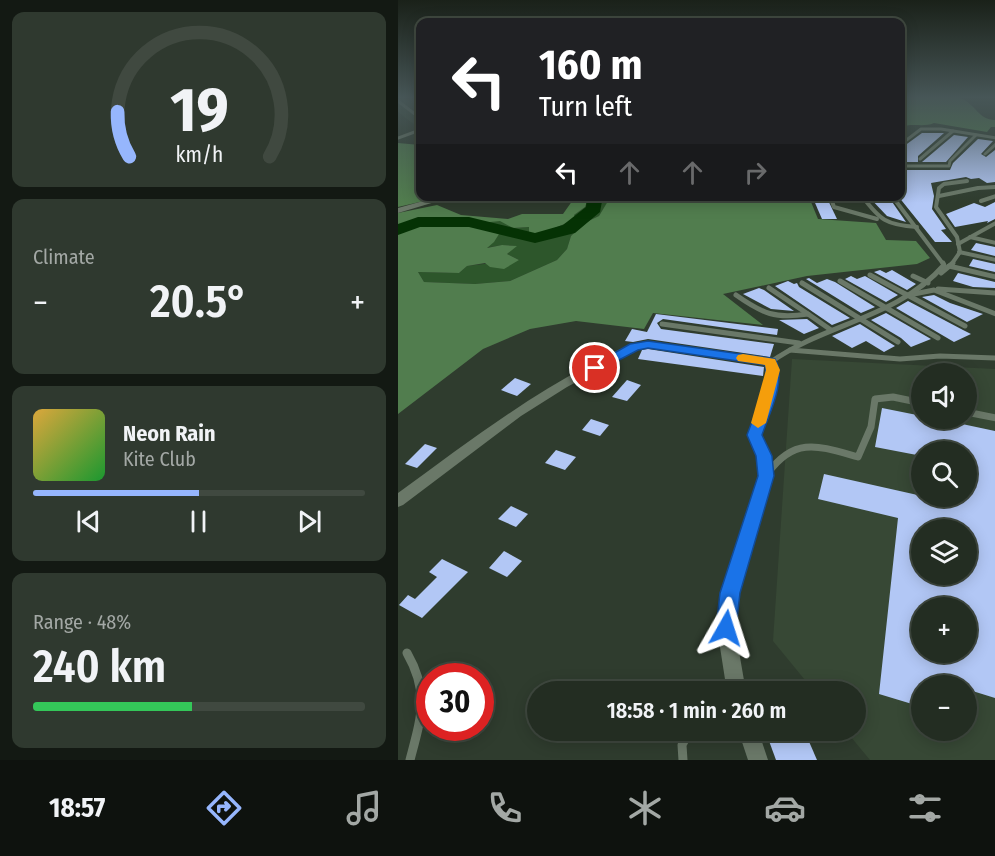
<!DOCTYPE html>
<html lang="en">
<head>
<meta charset="utf-8">
<style>
  body { margin:0; font-family:"Fira Sans Condensed",sans-serif; background:#2f392f; color:#f1f3f6; height:100vh; display:flex; flex-direction:column; font-size:22px; white-space:nowrap }
  * { box-sizing:border-box; margin:0 }
  p { font-size:20px; color:#a3a8a5 }
  .icon { flex:none; width:33px; height:33px; fill:none; stroke:currentColor; stroke-width:2; stroke-linecap:round; stroke-linejoin:round }
  .map { position:relative; flex:1; overflow:hidden }
  .details { display:flex; flex-direction:column; gap:12px; padding:12px; background:#131913; width:398px }
  .details>* { flex:none }
  .banner { position:absolute; left:18px; top:18px; width:489px; height:183px; border-radius:12px; box-shadow:0 3px 15px #0003,0 0 0 2px #404940; background:#202124; color:#fff; overflow:hidden }
  .buttons { position:absolute; left:513px; top:363px; display:grid; gap:12px }
  .buttons a { display:grid; place-items:center; width:66px; height:66px; border-radius:50%; background:#232d22; box-shadow:0 3px 15px #0003,0 0 0 2px #404940; font-size:30px }
  .speed { position:absolute; left:18px; top:663px; display:flex; gap:12px; font-size:30px; font-weight:700; text-align:center }
  .speed>* { display:grid; place-content:center; width:78px; height:78px; border-radius:50%; background:#232d22; box-shadow:0 3px 15px #0003,0 0 0 2px #404940; line-height:1 }
  .speed .limit { border:9px solid #d22; background:#fff; color:#111 }
  .pin { position:absolute; display:grid; place-items:center; width:51px; height:51px; color:#fff; margin:-26px; border:3px solid #fff; border-radius:50%; box-shadow:0 2px 6px #0007 }
  .me { position:absolute; width:66px; margin:-33px; rotate:6deg; stroke-linejoin:round; filter:drop-shadow(0 0 4px #0008) }
  .turn { display:flex; align-items:center; gap:21px; height:126px; padding:0 24px; font-size:27px }
  .turn .icon { width:78px; height:78px; stroke-width:2.5 }
  .turn b { display:block; font-size:42px; line-height:51px }
  .lanes { display:flex; align-items:center; height:57px; padding:0 24px; background:#0003; justify-content:center; gap:30px; direction:ltr }
  .lanes .off { opacity:.35 }
  .big { font-size:45px; font-weight:600; line-height:1.1 }
  .details .card { flex:1; display:flex; flex-direction:column; justify-content:center; gap:9px; min-width:0; padding:0 21px; border-radius:12px; background:#2f392f }
  .details .dial { align-items:center; gap:0 }
  .dial svg { height:156px; overflow:visible; fill:none; stroke:#404940; stroke-width:7; stroke-linecap:round; text-anchor:middle }
  .dial text { fill:#f1f3f6; stroke:none }
  .song { display:flex; align-items:center; gap:18px }
  .cover { width:72px; height:72px; border-radius:9px; background:linear-gradient(135deg,hsl(40 70% 55%),hsl(130 70% 35%)) }
  .played { height:6px; border-radius:3px; background:linear-gradient(90deg,#96b6fd 50%,#404940 50%) }
  .keys { display:flex; justify-content:space-around; direction:ltr }
  .heat { display:flex; justify-content:space-between; align-items:center; font-size:33px; direction:ltr }
  .charge { height:9px; border-radius:4px; background:linear-gradient(90deg,#34c759 48%,#404940 0) }
  .trip { position:absolute; left:129px; top:681px; width:339px; height:60px; border-radius:30px; background:#232d22; box-shadow:0 3px 15px #0003,0 0 0 2px #404940; font-weight:600; line-height:60px; text-align:center }
  .dock { display:flex; height:96px; justify-content:space-around; align-items:center; background:#0e120e; color:#a3a8a5 }
  .dock .icon { width:42px; height:42px }
  .dock .active { color:#96b6fd }
  .dock b { font-size:27px; color:#f1f3f6 }
  main { display:flex; flex:1; min-height:0 }
  .map>svg:first-child { display:block }
  .built { fill:#374835; fill-rule:evenodd }
  .green { fill:#2d562b }
  .forest { fill:#517d4e }
  .lines { fill:none; stroke-linecap:round; stroke-linejoin:round }
  .river { fill:#053204; fill-rule:evenodd }
  .building { fill:#b2c7f5; fill-rule:evenodd }
  .lane-far4 { stroke:#6a7868; stroke-width:3 }
  .lane-far3 { stroke:#6a7868; stroke-width:4 }
  .lane-far2 { stroke:#6a7868; stroke-width:5 }
  .lane-far1 { stroke:#6a7868; stroke-width:7 }
  .lane { stroke:#6a7868; stroke-width:9 }
  .street { fill:#6a7868; fill-rule:evenodd }
  .route { fill:#1a73e8; stroke:#114b97; stroke-width:1.5 }
  .slow { fill:#f59e0b }
</style>
</head>
<body>
<main>
<section class="details">
<div class="card dial"><svg viewBox="0 0 100 80">
<path d="M14 69A42 42 0 1 1 86 69"/>
<path d="M14 69A42 42 0 0 1 8 46" stroke="#96b6fd"/>
<text x="50" y="56" font-size="32" font-weight="700">19</text>
<text x="50" y="72" font-size="11">km/h</text>
</svg></div>
<div class="card"><p>Climate</p>
<div class="heat"><a>−</a><b class="big">20.5°</b><a>+</a></div>
</div>
<div class="card">
<div class="song"><i class="cover"></i><div><b>Neon Rain</b><p>Kite Club</p></div></div>
<div class="played"></div>
<div class="keys"><svg class="icon" aria-label="previous" viewBox="0 0 24 24"><path d="M18 5L8 12l10 7zM5 5v14"/></svg><svg class="icon" aria-label="pause" viewBox="0 0 24 24"><path d="M8 5v14M16 5v14"/></svg><svg class="icon" aria-label="next" viewBox="0 0 24 24"><path d="M6 5l10 7-10 7zM19 5v14"/></svg></div>
</div>
<div class="card"><p>Range · 48%</p><b class="big">240 km</b><div class="charge"></div></div>
</section>
<div class="map">
<svg width="598" height="760" viewBox="0 0 598 760">
  <rect width="100%" height="100%" fill="#2f3c2e"/>
  <g class="built">
    <polygon points="0,97 22,97 22,129 0,112"/>
    <path d="M394,359l203,10v391h-125l-24,-29 10,-1v-38l-42,-1 -41,-50zM524,374h44v44h-44zM524,452h44v44h-44zM524,530h44v44h-44zM524,608h44v44h-44zM524,686h44v44h-44z"/>
  </g>
  <polygon class="green" points="191,197 213,197 201,216 186,223 173,236 169,249 159,260 112,281 77,284 26,282 20,272 61,273 69,266 121,260 109,254 118,246 104,245 87,248 72,225 102,220 115,228 131,227 131,233 145,233 178,219 176,215 187,207"/>
  <g class="forest">
    <path d="M503,97c18,0 43,-5 61,2 13,5 17,21 33,21v7h-4l-4,5 -53,-9c-11,5 -24,-1 -33,5z"/>
    <polygon points="0,143 22,145 22,158 18,159 16,167 22,172 16,179 17,194 30,200 0,207"/>
    <polygon points="213,196 411,197 420,219 478,223 488,240 518,241 532,258 519,264 409,276 325,294 365,325 255,313 246,329 178,321 132,329 85,349 0,414 0,213 39,205 63,215 110,219 124,214 165,214 177,197 191,197 187,207 176,215 178,219 145,233 131,234 131,227 115,228 102,221 73,224 101,234 96,242 89,248 104,245 119,246 109,254 121,260 106,269 92,267 87,263 69,266 61,273 20,272 26,282 77,284 112,281 159,260 169,249 173,236 186,223 201,216"/>
  </g>
  <g class="lines">
    <polygon class="river" points="189,196 205,196 202,212 177,233 137,243 71,227 22,227 0,235 0,224 20,217 71,217 137,233 165,225 188,207"/>
  </g>
  <g class="building">
    <polygon points="524,133 546,133 520,156 520,162 502,162 502,149"/>
    <polygon points="556,135 570,137 548,162 524,162"/>
    <polygon points="580,139 595,141 583,154 588,157 597,150 597,182 589,183 581,178 573,179 568,177 533,183 536,196 534,209 548,229 543,230 554,242 537,242 500,196 502,196 502,170 552,170 555,163"/>
    <polygon points="414,196 428,196 439,219 424,219"/>
    <polygon points="470,196 490,196 508,222 489,216"/>
    <polygon points="597,202 597,219 589,223 590,221 557,227 548,214 576,203 587,207"/>
    <polygon points="578,243 597,247 597,256 573,250"/>
    <polygon points="575,259 597,264 597,272 571,266"/>
    <polygon points="482,270 488,273 494,270 518,284 509,290 476,272"/>
    <polygon points="560,273 597,282 597,288 575,287 555,281"/>
    <polygon points="453,276 459,279 467,276 500,295 488,302 447,279"/>
    <polygon points="411,278 419,283 429,279 437,282 477,307 463,313 408,279"/>
    <polygon points="390,281 396,284 399,283 401,287 452,318 434,325 377,286"/>
    <polygon points="361,288 366,290 396,311 373,309 345,294"/>
    <polygon points="536,295 552,303 585,314 569,322 524,297"/>
    <polygon points="510,301 565,330 573,334 556,342 498,308"/>
    <polygon points="488,313 533,339 513,347 503,338 473,320"/>
    <polygon points="258,314 380,329 379,335 265,319 259,323 263,329 376,344 372,357 250,339 235,342 227,341 234,329 249,332"/>
    <polygon points="409,319 421,328 406,334 381,320"/>
    <polygon points="462,324 497,346 486,352 468,341 454,348 434,336"/>
    <polygon points="250,349 366,367 365,376 240,359 244,350"/>
    <polygon points="117,378 133,384 119,396 103,390"/>
    <polygon points="229,380 243,385 229,401 214,397"/>
    <path d="M484,408l40,8v2h12l61,13v267l-29,-9v-3h-44v21l-43,-13 19,-176 -80,-19 6,-25 98,22h44v-44h-44v4l-47,-9zM524,530h44v44h-44zM524,608h44v44h-44z"/>
    <polygon points="193,419 211,425 202,436 184,430"/>
    <polygon points="27,444 39,448 19,468 7,464"/>
    <polygon points="158,450 178,457 167,470 147,463"/>
    <polygon points="113,506 130,514 118,527 100,519"/>
    <polygon points="106,551 124,561 109,577 91,568"/>
    <polygon points="44,559 70,572 24,618 1,605 10,595 17,599 39,577 31,572"/>
    <polygon points="367,730 406,730 419,760 378,760"/>
  </g>
  <g class="lines">
    <g class="lane-far4">
      <polyline points="0,101 22,118"/>
      <polyline points="0,138 22,130"/>
      <polyline points="502,145 523,129 543,129 598,138"/>
      <polyline points="587,154 598,144"/>
      <polyline points="522,159 555,131"/>
      <polyline points="502,166 551,166 552,161 578,135"/>
    </g>
    <g class="lane-far3">
      <polyline points="432,196 436,207 479,219"/>
      <path d="M464,196c18,24 24,29 55,31"/>
      <polyline points="494,196 546,265"/>
      <polyline points="541,196 580,188 598,187"/>
      <polyline points="583,201 598,196"/>
      <polyline points="572,237 598,243"/>
      <polyline points="560,244 598,223"/>
      <polyline points="561,252 598,260"/>
      <polyline points="553,265 562,252 559,237 538,207 541,188 546,184 569,181"/>
    </g>
    <g class="lane-far2">
      <polyline points="551,266 598,277"/>
      <polyline points="543,273 555,263"/>
      <polyline points="472,275 567,326"/>
      <polyline points="515,276 530,283"/>
      <polyline points="442,281 540,338"/>
      <polyline points="404,283 500,342"/>
      <polyline points="371,288 410,314"/>
      <polyline points="540,289 598,293"/>
      <polyline points="516,294 536,290 598,314"/>
      <path d="M338,295c27,19 39,24 72,19l23,16"/>
      <polyline points="264,324 401,343"/>
      <polyline points="392,350 502,359 542,356 598,358"/>
      <path d="M373,362c55,-39 127,-44 173,-97l-1,-2"/>
    </g>
    <g class="lane-far1">
      <polyline points="568,412 598,418"/>
      <path d="M370,473c27,-37 51,-27 90,-16l13,-30 4,-28 18,-2 29,6"/>
    </g>
    <g class="lane">
      <path d="M9,653c23,40 14,65 3,107"/>
      <polyline points="285,760 284,745 292,730"/>
    </g>
    <g class="street">
      <polygon points="43,196 57,196 0,213 0,208"/>
      <path d="M250,341l123,18 6,3c5,25 -8,49 -15,73l9,21 2,20 -35,117 -3,35 11,64h-19l-10,-64 5,-35 37,-117 -2,-20 -9,-21 16,-46 2,-24 -118,-18 -10,2 -71,38 -46,29 -118,89 -5,2v-14c62,-45 123,-92 191,-128 19,-10 37,-21 59,-24z"/>
      <polygon points="340,730 360,730 370,760 350,760"/>
    </g>
  </g>
  <linearGradient id="sky" x2="0" y2="1"><stop stop-color="#1a2119"/><stop offset="0.48" stop-color="#475657"/><stop offset="1" stop-color="#475657" stop-opacity="0"/></linearGradient>
  <rect width="598" height="203" fill="url(#sky)"/>
  <path class="route" d="M250,341l122,17 5,1c12,21 -6,55 -13,76l10,21 2,20 -34,117 -4,35 -3,6 -7,3 -7,-3 -3,-6 4,-35 38,-117 -2,-20 -9,-21c6,-17 23,-54 18,-70l-117,-17 -10,2 -38,20 -5,2 -7,-4 42,-24z"/>
  <polygon class="slow" points="345,354 377,359 382,370 368,423 360,428 353,423 368,370 367,365 340,361 338,358 340,355"/>
</svg>
<div class="buttons">
<a><svg class="icon" aria-label="sound" viewBox="0 0 24 24"><path d="M4 9h4l5-4v14l-5-4H4zM17 9q2 3 0 6"/></svg></a>
<a><svg class="icon" aria-label="search" viewBox="0 0 24 24"><circle cx="10" cy="10" r="6"/><path d="M15 15l6 6"/></svg></a>
<a><svg class="icon" aria-label="layers" viewBox="0 0 24 24"><path d="M12 4l9 5-9 5-9-5zM3 14l9 5 9-5"/></svg></a>
<a>+</a>
<a>−</a>
</div>
<div class="speed"><div class="limit">30</div></div>
<div class="pin" style="left:197px;top:368px;background:#d93025"><svg class="icon" aria-label="arrive" viewBox="0 0 24 24"><path d="M6 21V4h12l-3 4 3 4H6"/></svg></div>
<svg class="me" style="left:328px;top:628px" viewBox="-20 -20 40 40"><path d="M0-17L14 15 0 8-14 15z" fill="#1a73e8" stroke="#fff" stroke-width="4"/></svg>
<div class="trip">18:58 · 1 min · 260 m</div>
<div class="banner">
<div class="turn"><svg class="icon" aria-label="left" viewBox="0 0 24 24"><path d="M17 20v-9H6M10 6l-5 5 5 5"/></svg><div><b>160 m</b>Turn left</div></div>
<div class="lanes"><svg class="icon" aria-label="left" viewBox="0 0 24 24"><path d="M17 20v-9H6M10 6l-5 5 5 5"/></svg><svg class="icon off" aria-label="ahead" viewBox="0 0 24 24"><path d="M12 20V5M6 11l6-6 6 6"/></svg><svg class="icon off" aria-label="ahead" viewBox="0 0 24 24"><path d="M12 20V5M6 11l6-6 6 6"/></svg><svg class="icon off" aria-label="right" viewBox="0 0 24 24"><path d="M7 20v-9h11M14 6l5 5-5 5"/></svg></div>
</div>
</div>
</main>
<nav class="dock">
<b>18:57</b>
<svg class="icon active" aria-label="directions" viewBox="0 0 24 24"><path d="M12 3l9 9-9 9-9-9zM9 14v-3h6M13 9l2 2-2 2"/></svg>
<svg class="icon" aria-label="music" viewBox="0 0 24 24"><path d="M9 18V5l10-2v13"/><circle cx="6" cy="18" r="3"/><circle cx="16" cy="16" r="3"/></svg>
<svg class="icon" aria-label="phone" viewBox="0 0 24 24"><path d="M5 4h4l2 5-3 2q2 4 5 5l2-3 5 2v4C11 20 4 13 5 4z"/></svg>
<svg class="icon" aria-label="climate" viewBox="0 0 24 24"><path d="M12 3v18M4 7l16 10M4 17L20 7"/></svg>
<svg class="icon" aria-label="car" viewBox="0 0 24 24"><path d="M5 17H2v-5l4-1 3-4h7l3 4 3 1v5h-3M9 17h6M6 11h13"/><circle cx="7" cy="17" r="2"/><circle cx="17" cy="17" r="2"/></svg>
<svg class="icon" aria-label="filters" viewBox="0 0 24 24"><path d="M4 7h16M4 17h16"/><circle cx="9" cy="7" r="2"/><circle cx="15" cy="17" r="2"/></svg>
</nav>
</body>
</html>
